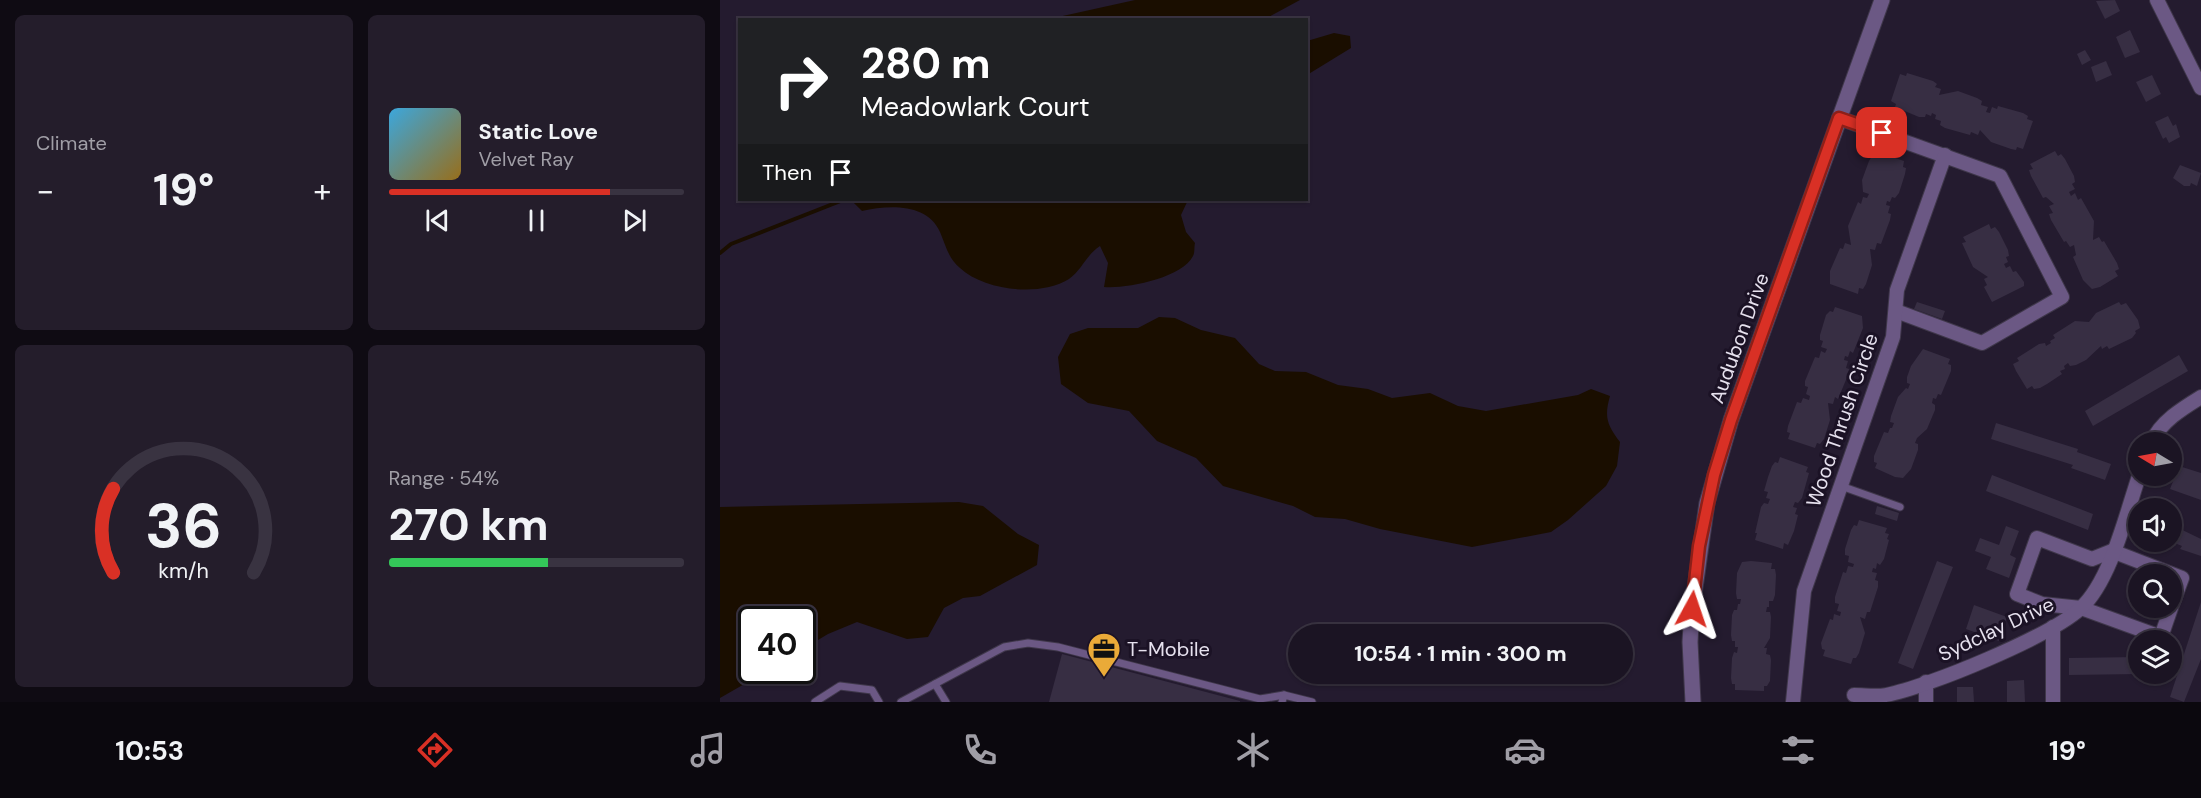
<!DOCTYPE html>
<html lang="en">
<head>
<meta charset="utf-8">
<style>
  body { margin:0; font-family:"DM Sans",sans-serif; background:#241d2b; color:#f1f3f6; height:100vh; display:flex; flex-direction:column; font-size:22px; white-space:nowrap }
  * { box-sizing:border-box; margin:0 }
  p { font-size:20px; color:#a09ea6 }
  .icon { flex:none; width:33px; height:33px; fill:none; stroke:currentColor; stroke-width:2; stroke-linecap:round; stroke-linejoin:round }
  .map { position:relative; flex:1; overflow:hidden }
  .panel { display:flex; flex-direction:column; gap:15px; padding:15px; background:#0f0b13; width:720px }
  .panel>* { flex:none }
  .guide { position:absolute; left:18px; top:18px; width:570px; height:183px; border-radius:0px; box-shadow:0 2px 4px #0004,0 0 0 2px #393341; background:#202124; color:#fff; overflow:hidden }
  .needle { width:39px; rotate:280deg }
  .fabs { position:absolute; left:1408px; top:432px; display:grid; gap:12px }
  .fabs a { display:grid; place-items:center; width:54px; height:54px; border-radius:50%; background:#1b1423; box-shadow:0 2px 4px #0004,0 0 0 2px #393341; font-size:30px }
  .speed { position:absolute; left:18px; top:606px; display:flex; gap:12px; font-size:30px; font-weight:700; text-align:center }
  .speed>* { display:grid; place-content:center; width:78px; height:78px; border-radius:50%; background:#1b1423; box-shadow:0 2px 4px #0004,0 0 0 2px #393341; line-height:1 }
  .speed .limit { border:3px solid #111; border-radius:9px; background:#fff; color:#111 }
  .pin { position:absolute; display:grid; place-items:center; width:51px; height:51px; color:#fff; margin:-26px; border-radius:12px; box-shadow:0 3px 9px #0006 }
  .me { position:absolute; width:66px; margin:-33px; rotate:5deg; stroke-linejoin:round; filter:drop-shadow(0 0 4px #0008) }
  .turn { display:flex; align-items:center; gap:21px; height:126px; padding:0 24px; font-size:27px }
  .turn .icon { width:78px; height:78px; stroke-width:2.5 }
  .turn b { display:block; font-size:42px; line-height:51px }
  .then { display:flex; align-items:center; height:57px; padding:0 24px; background:#0003; gap:12px; font-size:22px }
  .big { font-size:45px; font-weight:700; line-height:1.1 }
  .panel .widget { flex:1; display:flex; flex-direction:column; justify-content:center; gap:9px; min-width:0; padding:0 21px; border-radius:9px; background:#241d2b }
  .panel .dial { align-items:center; gap:0 }
  .dial svg { height:156px; overflow:visible; fill:none; stroke:#393341; stroke-width:7; stroke-linecap:round; text-anchor:middle }
  .dial text { fill:#f1f3f6; stroke:none }
  .song { display:flex; align-items:center; gap:18px }
  .cover { width:72px; height:72px; border-radius:9px; background:linear-gradient(135deg,hsl(200 70% 55%),hsl(40 70% 35%)) }
  .played { height:6px; border-radius:3px; background:linear-gradient(90deg,#d93025 75%,#393341 75%) }
  .keys { display:flex; justify-content:space-around; direction:ltr }
  .heat { display:flex; justify-content:space-between; align-items:center; font-size:33px; direction:ltr }
  .charge { height:9px; border-radius:4px; background:linear-gradient(90deg,#34c759 54%,#393341 0) }
  .panel .tiles { flex:1; display:grid; gap:15px; grid-template-columns:repeat(2,1fr) }
  .trip { position:absolute; left:568px; top:624px; width:345px; height:60px; border-radius:30px; background:#1b1423; box-shadow:0 2px 4px #0004,0 0 0 2px #393341; font-weight:700; line-height:60px; text-align:center }
  .dock { display:flex; height:96px; justify-content:space-around; align-items:center; background:#0b080e; color:#a09ea6 }
  .dock .icon { width:42px; height:42px }
  .dock .current { color:#d93025 }
  .dock b { font-size:27px; color:#f1f3f6 }
  main { display:flex; flex:1; min-height:0 }
  .map>svg:first-child { display:block }
  .water { fill:#1a0e00 }
  .lines { fill:none; stroke-linecap:round; stroke-linejoin:round }
  .stream { stroke:#1a0e00; stroke-width:4 }
  .building { fill:#372e43 }
  .service-casing { stroke:#3f374a; stroke-width:9 }
  .minor-casing { stroke:#3f374a; stroke-width:16 }
  .tertiary-casing { stroke:#3f374a; stroke-width:17 }
  .service { stroke:#6b5884; stroke-width:7 }
  .minor { stroke:#6b5884; stroke-width:14 }
  .tertiary { stroke:#6b5884; stroke-width:15 }
  .route-casing { stroke:#8d1f18; stroke-width:15 }
  .route { stroke:#d93025; stroke-width:10 }
  .labels { text-anchor:middle; dominant-baseline:central; stroke-width:6; stroke-linejoin:round; paint-order:stroke }
  .street-label { font-size:20px; fill:#e6e1ee; stroke:#1b1225 }
  .poi-label { font-size:20px; fill:#e6e1ee; stroke:#1b1225; text-anchor:start }
</style>
</head>
<body>
<main>
<section class="panel">
<div class="tiles">
<div class="widget"><p>Climate</p>
<div class="heat"><a>−</a><b class="big">19°</b><a>+</a></div>
</div>
<div class="widget">
<div class="song"><i class="cover"></i><div><b>Static Love</b><p>Velvet Ray</p></div></div>
<div class="played"></div>
<div class="keys"><svg class="icon" aria-label="previous" viewBox="0 0 24 24"><path d="M18 5L8 12l10 7zM5 5v14"/></svg><svg class="icon" aria-label="pause" viewBox="0 0 24 24"><path d="M8 5v14M16 5v14"/></svg><svg class="icon" aria-label="next" viewBox="0 0 24 24"><path d="M6 5l10 7-10 7zM19 5v14"/></svg></div>
</div>
<div class="widget dial"><svg viewBox="0 0 100 80">
<path d="M14 69A42 42 0 1 1 86 69"/>
<path d="M14 69A42 42 0 0 1 14 26" stroke="#d93025"/>
<text x="50" y="56" font-size="32" font-weight="700">36</text>
<text x="50" y="72" font-size="11">km/h</text>
</svg></div>
<div class="widget"><p>Range · 54%</p><b class="big">270 km</b><div class="charge"></div></div>
</div>
</section>
<div class="map">
<svg width="1481" height="702" viewBox="0 0 1481 702">
  <rect width="100%" height="100%" fill="#241b2f"/>
  <g class="water">
    <polygon points="415,0 580,0 545,19 329,19"/>
    <polygon points="614,33 630,36 631,48 587,75 587,41"/>
    <path d="M131,200h337l-7,15 5,17 9,11c-1,4 0,10 -2,13 -11,22 -67,33 -89,31l4,-24 -8,-17c-14,9 -18,24 -31,33 -29,18 -84,12 -109,-11 -12,-10 -14,-22 -20,-36 -13,-29 -51,-27 -78,-21z"/>
    <path d="M439,317l16,1 26,12 34,8 24,26 16,7 31,1 32,13 30,4 24,9 38,-5 28,13 28,5 92,-16 13,-6 19,7c-6,21 -3,29 10,46l-3,24 -11,20 -38,34 -17,12 -79,15 -92,-18 -35,-10 -30,-2 -22,-11 -70,-20 -27,-28 -39,-17 -28,-30 -41,-8 -27,-19 -3,-27 12,-23 18,-6h50z"/>
    <polygon points="239,502 263,506 298,534 319,545 317,565 260,596 243,598 224,608 208,637 187,639 137,622 108,634 83,649 82,620 32,620 32,670 47,671 0,698 0,507"/>
  </g>
  <g class="lines">
    <polyline class="stream" points="0,253 11,244 123,200"/>
  </g>
  <g class="building">
    <polygon points="1395,0 1400,11 1385,19 1376,1"/>
    <polygon points="1410,30 1420,52 1405,58 1396,37"/>
    <polygon points="1365,50 1371,60 1362,65 1357,54"/>
    <polygon points="1386,61 1392,75 1376,82 1371,67"/>
    <polygon points="1187,73 1213,81 1217,84 1215,87 1221,89 1219,95 1238,91 1257,98 1262,101 1261,105 1268,107 1266,112 1270,113 1272,107 1277,109 1278,106 1303,113 1308,116 1307,119 1313,121 1303,149 1297,147 1296,150 1291,149 1271,142 1260,130 1258,135 1251,132 1250,135 1225,128 1220,125 1221,121 1215,119 1216,115 1212,113 1211,116 1206,114 1205,117 1199,117 1175,107 1176,104 1171,101 1180,74 1186,76"/>
    <polygon points="1432,75 1441,94 1426,102 1416,82"/>
    <polygon points="1448,116 1453,126 1456,124 1460,137 1449,143 1446,137 1443,139 1435,122"/>
    <polygon points="1335,151 1338,156 1341,154 1345,159 1354,176 1355,182 1352,184 1355,189 1349,192 1351,196 1355,193 1358,200 1361,198 1374,221 1373,240 1379,237 1382,242 1384,241 1397,263 1399,269 1395,271 1398,276 1380,287 1372,289 1363,280 1353,257 1356,255 1354,245 1350,247 1346,241 1344,242 1331,220 1329,214 1333,213 1329,206 1334,204 1326,197 1323,198 1311,176 1309,170 1313,169 1310,164"/>
    <polygon points="1158,152 1184,161 1183,167 1186,168 1185,174 1179,193 1175,198 1172,197 1170,202 1167,201 1166,205 1170,206 1168,213 1171,214 1170,220 1161,244 1157,243 1155,250 1150,249 1152,265 1146,284 1143,289 1139,288 1138,294 1110,284 1110,271 1120,248 1123,249 1125,243 1131,245 1128,226 1138,202 1141,204 1143,197 1147,198 1149,194 1143,192 1142,180 1149,161 1152,156 1156,158"/>
    <polygon points="1460,165 1481,173 1477,186 1471,183 1470,186 1464,186 1453,178"/>
    <polygon points="1269,224 1271,229 1275,227 1279,232 1288,250 1289,256 1286,257 1288,262 1284,264 1286,268 1290,266 1293,272 1296,271 1304,282 1304,286 1272,302 1264,287 1267,285 1264,279 1268,277 1253,267 1242,243 1246,242 1243,237"/>
    <polygon points="1197,302 1225,311 1222,319 1194,309"/>
    <polygon points="1399,302 1401,305 1406,303 1418,320 1420,328 1415,331 1416,333 1412,338 1389,349 1387,346 1382,349 1381,346 1366,360 1356,365 1350,366 1348,363 1344,366 1345,369 1340,371 1342,374 1327,384 1320,388 1314,389 1312,386 1307,389 1296,371 1293,364 1299,361 1297,358 1319,344 1325,343 1326,346 1331,343 1330,341 1335,338 1333,335 1355,321 1369,322 1376,313"/>
    <polygon points="1115,307 1142,316 1143,328 1133,353 1130,351 1128,357 1125,356 1124,360 1128,361 1126,368 1129,369 1128,375 1118,399 1115,397 1113,404 1108,403 1110,420 1104,439 1100,444 1097,443 1095,448 1068,439 1070,433 1067,432 1068,426 1077,402 1081,403 1083,398 1089,400 1090,396 1086,394 1088,387 1085,386 1085,381 1095,357 1099,358 1101,351 1105,353 1107,349 1101,347 1103,341 1100,340 1100,335 1106,315 1110,311 1113,312"/>
    <polygon points="1203,349 1230,359 1228,364 1231,365 1231,371 1221,395 1218,394 1216,399 1213,398 1212,403 1215,405 1215,410 1207,429 1197,438 1195,443 1198,444 1198,450 1191,469 1183,478 1175,477 1155,468 1157,463 1154,462 1154,456 1164,432 1168,433 1170,428 1172,428 1174,423 1170,422 1171,416 1178,397 1186,388 1188,389 1190,384 1187,383 1187,377 1191,366"/>
    <polygon points="1459,355 1468,371 1373,426 1365,411"/>
    <polygon points="1276,423 1358,449 1357,452 1391,464 1385,480 1351,468 1353,465 1271,439"/>
    <polygon points="1060,457 1088,467 1086,472 1089,473 1082,498 1078,503 1075,502 1073,507 1077,508 1075,514 1078,515 1074,531 1068,545 1064,543 1063,549 1035,540 1037,533 1035,533 1041,507 1044,503 1048,504 1050,499 1046,498 1048,492 1044,491 1048,477 1052,466 1055,462 1058,463"/>
    <polygon points="1459,466 1481,473 1481,500 1450,489"/>
    <polygon points="1272,475 1373,514 1368,530 1266,491"/>
    <polygon points="1157,506 1179,513 1177,521 1155,514"/>
    <polygon points="1139,520 1167,528 1165,533 1169,534 1167,539 1169,540 1164,559 1160,565 1157,563 1156,569 1153,568 1152,572 1157,573 1155,580 1158,581 1158,587 1150,612 1147,612 1145,619 1140,617 1145,633 1139,653 1136,658 1133,658 1131,664 1103,656 1105,650 1102,649 1101,643 1110,619 1113,620 1114,614 1120,616 1121,612 1117,611 1119,604 1115,603 1115,597 1123,572 1126,573 1128,566 1133,567 1134,564 1128,562 1129,556 1125,555 1125,549 1131,530 1134,525 1137,526"/>
    <polygon points="1452,525 1481,539 1481,556 1460,549 1462,546 1452,542"/>
    <polygon points="1286,526 1299,531 1290,555 1296,558 1289,578 1266,569 1271,557 1255,551 1260,538 1279,545"/>
    <polygon points="1031,561 1052,563 1051,569 1055,569 1056,575 1055,595 1053,601 1049,601 1049,607 1047,607 1046,612 1050,612 1051,617 1050,638 1044,648 1047,648 1046,654 1050,655 1051,660 1050,681 1047,686 1044,686 1044,691 1015,690 1015,684 1012,684 1011,678 1012,658 1014,652 1017,653 1018,647 1015,647 1015,641 1012,641 1011,635 1012,615 1014,610 1017,610 1018,604 1020,604 1021,599 1017,599 1016,593 1017,573 1022,562"/>
    <polygon points="1217,561 1233,567 1193,669 1178,663"/>
    <polygon points="1481,602 1481,659 1464,702 1450,697"/>
    <polygon points="1254,605 1287,617 1279,641 1246,629"/>
    <polygon points="342,654 520,701 520,702 329,702"/>
    <polygon points="1419,657 1419,674 1349,675 1349,658"/>
    <polygon points="1304,680 1305,702 1287,702 1287,681"/>
    <polygon points="1237,687 1253,687 1254,702 1237,702"/>
  </g>
  <g class="lines">
    <g class="service-casing">
      <g id="service">
        <polyline points="1121,486 1180,507"/>
        <polyline points="215,684 226,702"/>
        <polyline points="95,702 120,686 152,690 159,702"/>
        <polyline points="181,702 284,647 308,643 338,647 540,699 564,695"/>
        <polyline points="562,702 564,695 592,702"/>
      </g>
    </g>
    <g class="minor-casing">
      <g id="minor">
        <polyline points="1437,0 1481,88"/>
        <polyline points="1119,118 1280,176 1342,297 1262,343 1176,311"/>
        <path d="M1432,442c8,-20 31,-34 49,-45"/>
        <polyline points="1451,608 1441,637 1361,608 1322,604 1297,594 1317,538 1372,559 1392,551 1462,578 1452,605"/>
        <polyline points="1206,682 1206,702"/>
        <path d="M1134,695c11,0 22,2 32,0 42,-8 165,-59 195,-87 30,-28 45,-94 58,-132"/>
        <polyline points="1073,702 1084,591 1173,337 1177,290 1225,155"/>
        <polyline points="1333,702 1333,627"/>
      </g>
    </g>
    <g class="tertiary-casing">
      <polyline id="tertiary" points="973,702 970,642 972,609 987,503 1011,420 1162,0"/>
    </g>
    <use href="#service" class="service"/>
    <use href="#minor" class="minor"/>
    <use href="#tertiary" class="tertiary"/>
  </g>
  <g class="lines">
    <g class="route-casing">
      <polyline id="route" points="972,609 979,546 994,475 1011,420 1119,118 1162,133"/>
    </g>
    <use href="#route" class="route"/>
  </g>
  <defs>
    <g id="office-pin" transform="scale(1.725)"><path d="M0 17L-7.5 6A9.5 9.5 0 1 1 7.5 6Z" fill="#eaaa38" stroke="#1b1225"/><path d="M-6-3h4V-5.5h4V-3h4V5H-6ZM-1-4.5V-3h2v-1.5ZM-6 0V1H6V0Z" fill="#111"/></g>
  </defs>
  <g fill-rule="evenodd">
    <use href="#office-pin" x="384" y="649"/>
  </g>
  <g class="labels">
    <g class="street-label">
      <text transform="translate(1019 338) rotate(-70)">Audubon Drive</text>
      <text transform="translate(1122 420) rotate(-71)">Wood Thrush Circle</text>
      <text transform="translate(1276 629) rotate(-25)">Sydclay Drive</text>
    </g>
    <g class="poi-label">
      <text x="407" y="649">T-Mobile</text>
    </g>
  </g>
</svg>
<div class="fabs">
<a><svg class="needle" viewBox="-14 -14 28 28"><path d="M0-13l5 13h-10z" fill="#e53935"/><path d="M0 13l5-13h-10z" fill="#a09ea6"/></svg></a>
<a><svg class="icon" aria-label="sound" viewBox="0 0 24 24"><path d="M4 9h4l5-4v14l-5-4H4zM17 9q2 3 0 6"/></svg></a>
<a><svg class="icon" aria-label="search" viewBox="0 0 24 24"><circle cx="10" cy="10" r="6"/><path d="M15 15l6 6"/></svg></a>
<a><svg class="icon" aria-label="layers" viewBox="0 0 24 24"><path d="M12 4l9 5-9 5-9-5zM3 14l9 5 9-5"/></svg></a>
</div>
<div class="speed"><div class="limit">40</div></div>
<div class="pin" style="left:1162px;top:133px;background:#d93025"><svg class="icon" aria-label="arrive" viewBox="0 0 24 24"><path d="M6 21V4h12l-3 4 3 4H6"/></svg></div>
<svg class="me" style="left:972px;top:609px" viewBox="-20 -20 40 40"><path d="M0-17L14 15 0 8-14 15z" fill="#d93025" stroke="#fff" stroke-width="4"/></svg>
<div class="trip">10:54 · 1 min · 300 m</div>
<div class="guide">
<div class="turn"><svg class="icon" aria-label="right" viewBox="0 0 24 24"><path d="M7 20v-9h11M14 6l5 5-5 5"/></svg><div><b>280 m</b>Meadowlark Court</div></div>
<div class="then">Then<svg class="icon" aria-label="arrive" viewBox="0 0 24 24"><path d="M6 21V4h12l-3 4 3 4H6"/></svg></div>
</div>
</div>
</main>
<nav class="dock">
<b>10:53</b>
<svg class="icon current" aria-label="directions" viewBox="0 0 24 24"><path d="M12 3l9 9-9 9-9-9zM9 14v-3h6M13 9l2 2-2 2"/></svg>
<svg class="icon" aria-label="music" viewBox="0 0 24 24"><path d="M9 18V5l10-2v13"/><circle cx="6" cy="18" r="3"/><circle cx="16" cy="16" r="3"/></svg>
<svg class="icon" aria-label="phone" viewBox="0 0 24 24"><path d="M5 4h4l2 5-3 2q2 4 5 5l2-3 5 2v4C11 20 4 13 5 4z"/></svg>
<svg class="icon" aria-label="climate" viewBox="0 0 24 24"><path d="M12 3v18M4 7l16 10M4 17L20 7"/></svg>
<svg class="icon" aria-label="car" viewBox="0 0 24 24"><path d="M5 17H2v-5l4-1 3-4h7l3 4 3 1v5h-3M9 17h6M6 11h13"/><circle cx="7" cy="17" r="2"/><circle cx="17" cy="17" r="2"/></svg>
<svg class="icon" aria-label="filters" viewBox="0 0 24 24"><path d="M4 7h16M4 17h16"/><circle cx="9" cy="7" r="2"/><circle cx="15" cy="17" r="2"/></svg>
<b>19°</b>
</nav>
</body>
</html>
